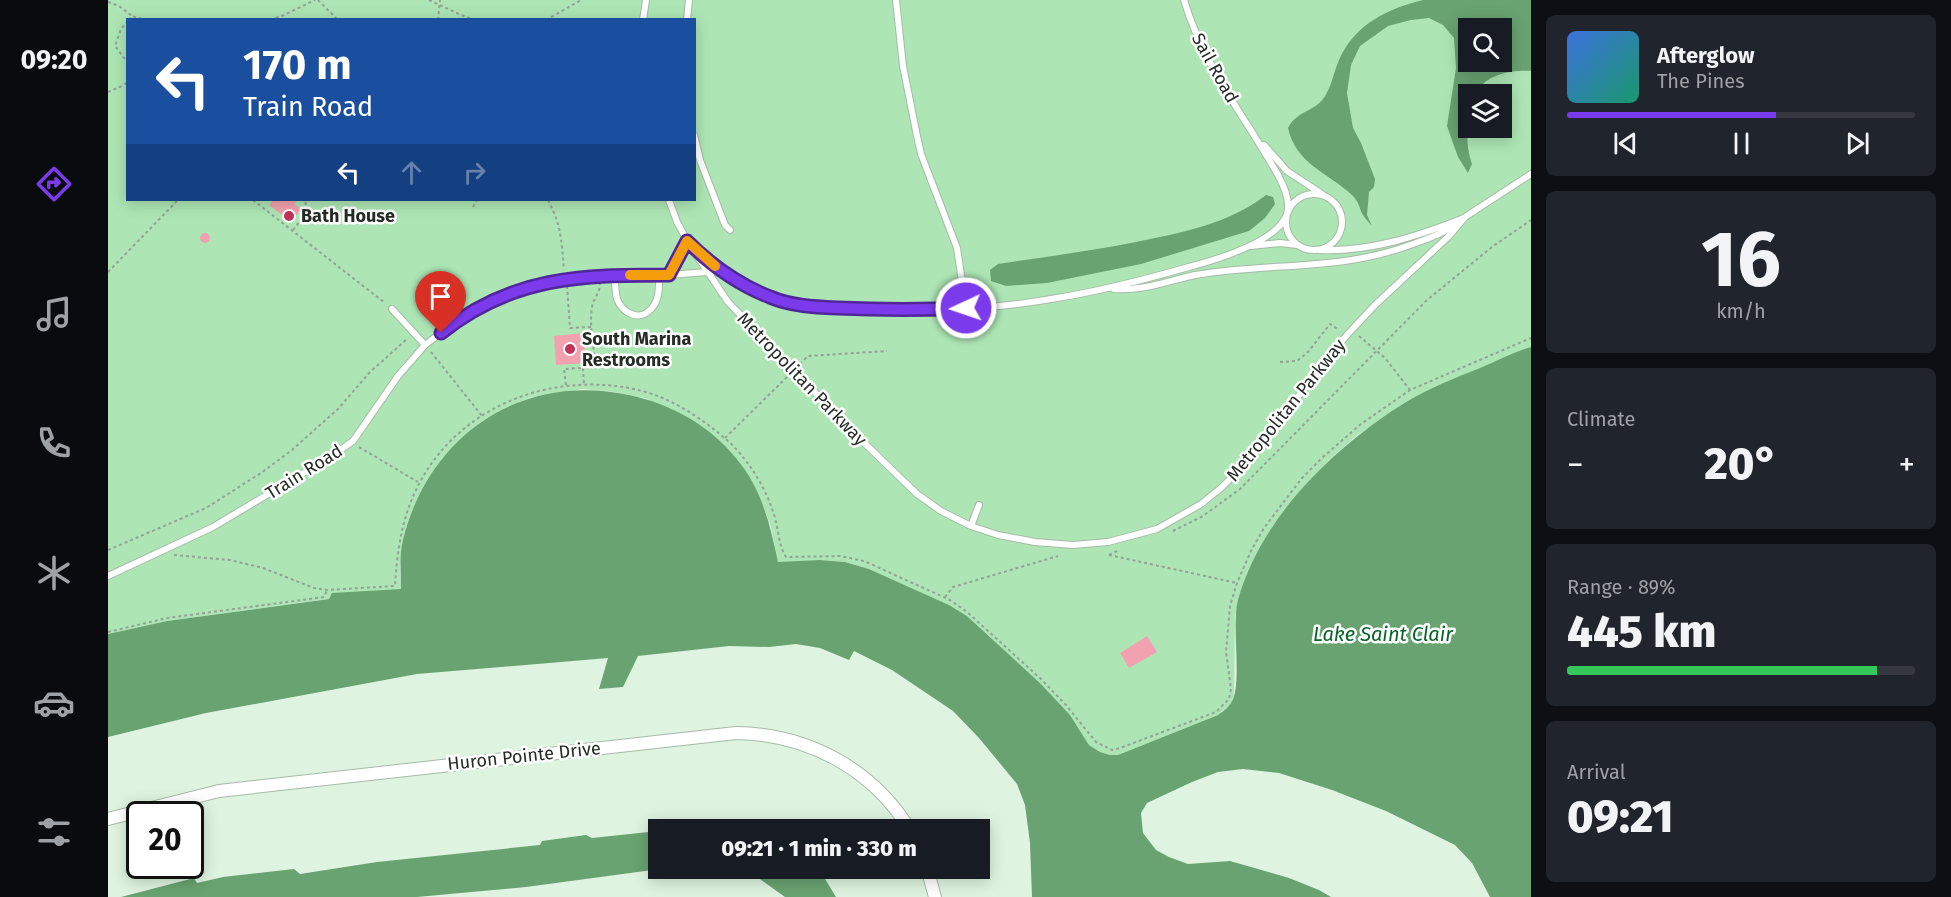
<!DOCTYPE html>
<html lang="en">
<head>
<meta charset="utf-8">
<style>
  body { margin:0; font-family:"Fira Sans",sans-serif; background:#20242c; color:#f1f3f6; height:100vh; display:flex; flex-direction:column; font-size:22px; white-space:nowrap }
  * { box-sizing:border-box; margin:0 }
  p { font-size:20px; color:#9ea1a6 }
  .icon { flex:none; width:33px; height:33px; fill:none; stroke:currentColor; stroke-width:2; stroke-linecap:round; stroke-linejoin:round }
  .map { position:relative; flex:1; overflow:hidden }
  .drawer { display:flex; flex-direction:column; gap:15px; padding:15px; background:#0d0f14; width:420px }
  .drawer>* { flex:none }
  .hud { position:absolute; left:18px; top:18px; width:570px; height:183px; border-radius:0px; box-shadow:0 3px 15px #0003; background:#1a4fa0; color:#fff; overflow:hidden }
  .tools { position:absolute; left:1350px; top:18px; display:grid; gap:12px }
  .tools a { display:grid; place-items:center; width:54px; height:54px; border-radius:0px; background:#171b24; box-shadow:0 3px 15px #0003; font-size:30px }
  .speed { position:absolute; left:18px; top:801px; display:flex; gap:12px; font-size:30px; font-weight:700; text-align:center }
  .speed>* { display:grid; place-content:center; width:78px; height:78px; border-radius:50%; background:#171b24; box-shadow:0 3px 15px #0003; line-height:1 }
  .speed .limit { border:3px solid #111; border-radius:9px; background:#fff; color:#111 }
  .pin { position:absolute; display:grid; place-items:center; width:51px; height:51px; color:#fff; margin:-62px -26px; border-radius:50% 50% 50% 0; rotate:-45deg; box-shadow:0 0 6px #0007 }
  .pin .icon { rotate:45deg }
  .me { position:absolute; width:66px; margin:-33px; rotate:267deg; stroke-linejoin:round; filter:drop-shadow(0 0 4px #0008) }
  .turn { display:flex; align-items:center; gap:21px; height:126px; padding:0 18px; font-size:27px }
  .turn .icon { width:78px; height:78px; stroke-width:2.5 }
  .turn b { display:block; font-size:42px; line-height:51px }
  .lanes { display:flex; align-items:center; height:57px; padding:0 18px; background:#0003; justify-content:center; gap:30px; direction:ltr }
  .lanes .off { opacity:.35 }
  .big { font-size:45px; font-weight:800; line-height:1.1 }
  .drawer .tile { flex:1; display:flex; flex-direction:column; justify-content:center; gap:9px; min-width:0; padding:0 21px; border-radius:9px; background:#20242c }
  .drawer .dial { align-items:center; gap:0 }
  .dial b { font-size:78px; line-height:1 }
  .song { display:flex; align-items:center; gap:18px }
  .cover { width:72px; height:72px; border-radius:9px; background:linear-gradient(135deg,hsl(220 70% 55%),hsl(160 70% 35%)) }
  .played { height:6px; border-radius:3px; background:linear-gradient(90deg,#7c3aed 60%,#363941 60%) }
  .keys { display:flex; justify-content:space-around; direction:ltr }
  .heat { display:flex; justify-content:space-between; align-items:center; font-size:33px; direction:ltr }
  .charge { height:9px; border-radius:4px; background:linear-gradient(90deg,#34c759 89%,#363941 0) }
  .trip { position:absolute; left:540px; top:819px; width:342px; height:60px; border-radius:0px; background:#171b24; box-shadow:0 3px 15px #0003; font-weight:800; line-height:60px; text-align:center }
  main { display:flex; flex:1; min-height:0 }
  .dock { display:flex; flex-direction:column; width:108px; justify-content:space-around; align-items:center; background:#090b0e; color:#9ea1a6 }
  .dock .icon { width:42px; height:42px }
  .dock .on { color:#7c3aed }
  .dock b { font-size:27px; color:#f1f3f6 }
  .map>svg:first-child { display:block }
  .green { fill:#ade6b4; fill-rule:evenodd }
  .water { fill:#69a371; fill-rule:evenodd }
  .building { fill:#f2a2ae }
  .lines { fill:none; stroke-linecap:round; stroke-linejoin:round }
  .lane-casing { stroke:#a6baa8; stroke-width:8 }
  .street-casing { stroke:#a6baa8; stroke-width:14 }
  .path { stroke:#92a293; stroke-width:2; stroke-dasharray:3 3; stroke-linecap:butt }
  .lane { stroke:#fff; stroke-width:6 }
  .street { stroke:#fff; stroke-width:12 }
  .route-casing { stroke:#51269a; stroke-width:15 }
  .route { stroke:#7c3aed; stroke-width:10 }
  .slow { stroke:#f59e0b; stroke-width:10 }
  .poi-dot { fill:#c2335a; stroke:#fff; stroke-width:2 }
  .labels { text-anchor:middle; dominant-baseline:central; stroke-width:5; stroke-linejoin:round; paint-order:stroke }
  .street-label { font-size:18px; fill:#242c25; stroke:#fff }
  .poi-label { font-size:18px; font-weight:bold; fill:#242c25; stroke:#fff; text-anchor:start }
  .water-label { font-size:20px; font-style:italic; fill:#066527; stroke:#fff }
</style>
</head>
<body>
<main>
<nav class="dock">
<b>09:20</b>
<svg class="icon on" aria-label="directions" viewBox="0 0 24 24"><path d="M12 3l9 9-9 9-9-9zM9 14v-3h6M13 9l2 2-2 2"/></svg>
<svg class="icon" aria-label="music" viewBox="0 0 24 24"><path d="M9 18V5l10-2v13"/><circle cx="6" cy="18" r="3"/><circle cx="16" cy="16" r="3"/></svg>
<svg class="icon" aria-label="phone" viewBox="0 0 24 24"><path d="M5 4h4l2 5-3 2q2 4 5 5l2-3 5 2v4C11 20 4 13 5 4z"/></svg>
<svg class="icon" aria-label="climate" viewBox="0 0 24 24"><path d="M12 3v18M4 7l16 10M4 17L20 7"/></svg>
<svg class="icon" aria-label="car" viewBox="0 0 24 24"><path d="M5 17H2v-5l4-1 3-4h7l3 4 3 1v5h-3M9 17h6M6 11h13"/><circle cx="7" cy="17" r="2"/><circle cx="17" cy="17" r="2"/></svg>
<svg class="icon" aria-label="filters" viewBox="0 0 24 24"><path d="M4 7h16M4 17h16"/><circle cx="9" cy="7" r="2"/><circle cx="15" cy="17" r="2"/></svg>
</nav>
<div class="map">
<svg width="1423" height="897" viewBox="0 0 1423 897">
  <rect width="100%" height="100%" fill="#def4e0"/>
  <path class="green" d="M0,0h1423v347l-97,40 -27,14 -51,35 -27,24 -29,31 -32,45 -23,44 -10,35 -1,82 -3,7 -13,11 -100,40h-8l-10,-3 -11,-7 -19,-30 -29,-31 -74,-68 -18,-11 -80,-36 -24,-7 -25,-2 -42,3 -7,-36 -8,-22 -25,-45 -93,-62 -31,-6 -31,-3 -51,8 -29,12 -21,13 -40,36 -31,57 -8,26 -3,26 1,22 -234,32 -59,13zM20,20h566v180h-566zM1360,28h34v34h-34zM1360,94h34v34h-34z"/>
  <g class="water">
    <path d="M1315,0h108v71c-19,-1 -46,3 -55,23h-8c0,24 -4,47 4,70l-4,9 -10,-16 -11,-31 9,-58 -2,-30 -11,-13 -14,-7 -18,2 -23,6 -28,20 -9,19 -4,28 6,35 8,15 14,36 -1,8 -5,5 -2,23 5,11c-3,-4 -7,-7 -9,-11 -5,-9 -3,-12 -11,-20 -25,-23 -56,-31 -64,-67 10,-18 25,-16 35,-29 8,-10 11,-28 16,-39 16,-36 48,-51 84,-60zM1360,28h34v34h-34z"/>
    <path d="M1158,195l7,2 2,7 -10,14 -16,13 -108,33 -94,19 -41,3 -15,-5 -1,-11 8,-6c47,-7 92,-13 138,-22 44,-9 93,-18 130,-47z"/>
    <path d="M1423,347v550h-41l-18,-34 -17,-18 -69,-34 -54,-21 -53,-17 -36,-4 -25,3 -26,10 -45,21 -6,10 2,20 13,17 13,7 19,7 42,-3 59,17 30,12 12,7h-299l-2,-54 -5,-38 -8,-21 -38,-46 -26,-27 -61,-41 -38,-19 -5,9 -29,-12 -24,-4 -27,3 -40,-1 -91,10 -15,31 -24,2 9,-31 -191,16 -211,39 -98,24v-103l59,-13 162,-22 3,-6 69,-4c0,-16 -2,-33 2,-49 26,-106 119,-168 226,-145 42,9 80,30 107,63 26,31 34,66 42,104l42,-2 25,2 24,7 80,36 18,11 74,68 29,31 19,30 11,7 10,3h8l100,-40c4,-3 10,-7 13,-12 12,-17 0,-77 7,-103 23,-83 97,-154 168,-198 23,-14 49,-24 74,-34 17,-7 34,-16 51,-21z"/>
    <polygon points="643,825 655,829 570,829"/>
    <polygon points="550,831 550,868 552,869 418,887 309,897 13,897 86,878 89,883 115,877 186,869 192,874 269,862 432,845 434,841 478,835 484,838"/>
    <polygon points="638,869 711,869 728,897 677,897"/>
  </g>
  <g class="building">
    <polygon points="165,200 190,200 186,204 193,209 183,222 161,205"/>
    <circle cx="97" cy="238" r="5"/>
    <polygon points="475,333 478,363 448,365 446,336"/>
    <polygon points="1039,636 1049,652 1021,668 1012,653"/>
  </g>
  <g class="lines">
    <g class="lane-casing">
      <g id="lane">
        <polyline points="788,0 795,66 809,136 813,154 849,248 858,308"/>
        <polyline points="535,20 538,0"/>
        <polyline points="579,20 581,0"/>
        <polyline points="586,135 592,160 617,225 622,230"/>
        <polyline points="1156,145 1179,171 1214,194"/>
        <circle cx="1206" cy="222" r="28"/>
        <polyline points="561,200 569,222 580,242"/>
        <polyline points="579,241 620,302 747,434 809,494 833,511 863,526 890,535 927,542 965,545 1000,542 1049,529 1093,504 1113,488 1135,466 1238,336 1267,305 1341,236 1357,217 1423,174"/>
        <polyline points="1143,246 1172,243 1189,245"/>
        <path d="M588,250c25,25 63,47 98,54 31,5 64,6 95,6 55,1 113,-2 168,-12 43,-7 86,-18 128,-30 27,-7 92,-25 102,-54 4,-13 -3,-28 -9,-39 -33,-58 -75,-110 -94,-175"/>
        <path d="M1212,250c51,2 98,-14 144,-32"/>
        <path d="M507,275c0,8 0,16 2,24 5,13 21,23 33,11 10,-9 9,-23 9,-35"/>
        <polyline points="561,275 579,241"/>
        <path d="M1006,289c30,2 53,-8 81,-14 75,-13 144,-3 218,-31 15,-5 29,-10 42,-19"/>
        <polyline points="284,309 317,345"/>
        <polyline points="863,526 871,505"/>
        <polyline points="0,576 105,527 224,456 245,441 290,376 317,345 348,321 379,303 417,287 458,278 492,275 561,275 612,271"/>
      </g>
    </g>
    <g class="street-casing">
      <g id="street">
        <path d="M0,819l111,-28 517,-58c71,1 136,35 174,97"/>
        <polyline points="819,868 827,897"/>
      </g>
    </g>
    <g class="path">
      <polyline points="210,0 230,20"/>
      <polyline points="321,0 353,15 367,20"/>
      <polyline points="0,2 11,6 24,16"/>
      <polyline points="21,20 24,16 37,20"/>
      <polyline points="162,20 176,15 207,0"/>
      <polyline points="330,20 332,0"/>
      <polyline points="438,20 473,0"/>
      <polyline points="20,21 13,29 7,46 20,63"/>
      <polyline points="0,92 14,86 20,82"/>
      <polyline points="145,200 277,303"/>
      <path d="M440,200c14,27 13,40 16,69"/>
      <polyline points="365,207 369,200"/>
      <polyline points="185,230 199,212 197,200"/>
      <polyline points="0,272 70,200"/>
      <polyline points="459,286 462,328 485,327"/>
      <polyline points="1251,336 1277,358 1302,390"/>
      <polyline points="323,352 374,416"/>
      <polyline points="1172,362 1189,361 1200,352 1222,324 1231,330"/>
      <polyline points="692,364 700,356 779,351"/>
      <polyline points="475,368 476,385"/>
      <path d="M458,385l-2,-16 32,-2c-2,-19 -7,-41 -4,-60 1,-8 8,-14 8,-23"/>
      <polyline points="617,438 679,377"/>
      <polyline points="251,447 310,482"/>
      <polyline points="1065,531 1095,516 1132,489 1319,300 1384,247 1423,220"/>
      <polyline points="0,550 98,508 153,473 184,450 230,409 262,372 300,338"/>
      <path d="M66,555l56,5 33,8 51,20 13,2 68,-4c2,-35 7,-70 24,-102 42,-81 140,-116 227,-92 30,9 58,28 82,49 22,20 41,52 48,81 3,12 3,24 10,35l54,-1 24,5 86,39 16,11 75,68 25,26 30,37 16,8 8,-2 96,-36 13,-13 2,-10 -5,-37 4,-46 7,-23 14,-32 13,-23 38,-50 21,-21 38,-33 49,-34 121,-52"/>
      <polyline points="1001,555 1011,550"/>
      <polyline points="1001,555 1129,583"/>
      <polyline points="837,597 845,587 950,556"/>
      <polyline points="0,632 59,618 216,597 219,590"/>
    </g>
    <use href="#lane" class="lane"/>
    <use href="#street" class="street"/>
  </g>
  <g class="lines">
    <g class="route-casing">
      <path id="route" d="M333,333c72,-57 140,-58 228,-58l18,-34c23,23 52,44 83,56 21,9 45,10 68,11 43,2 85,2 128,0"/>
    </g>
    <use href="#route" class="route"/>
    <polyline class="slow" points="522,275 561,275 579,241 607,266"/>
  </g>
  <g class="poi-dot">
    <circle cx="181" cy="216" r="6"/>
    <circle cx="462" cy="349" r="6"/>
  </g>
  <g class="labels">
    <g class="street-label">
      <text transform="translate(1107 68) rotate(61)">Sail Road</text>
      <text transform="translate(694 379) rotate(46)">Metropolitan Parkway</text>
      <text transform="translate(1178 410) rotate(-51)">Metropolitan Parkway</text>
      <text transform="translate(196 472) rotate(-32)">Train Road</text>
      <text transform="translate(416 756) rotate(-6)">Huron Pointe Drive</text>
    </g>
    <g class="poi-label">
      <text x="193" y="216">Bath House</text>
      <text x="474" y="339">South Marina<tspan x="474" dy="21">Restrooms</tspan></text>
    </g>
    <g class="water-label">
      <text x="1275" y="634">Lake Saint Clair</text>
    </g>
  </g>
</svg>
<div class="tools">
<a><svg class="icon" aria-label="search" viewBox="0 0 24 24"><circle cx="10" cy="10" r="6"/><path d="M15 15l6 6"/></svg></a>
<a><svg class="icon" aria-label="layers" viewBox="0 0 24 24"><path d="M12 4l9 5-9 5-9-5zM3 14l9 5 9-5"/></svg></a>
</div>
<div class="speed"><div class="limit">20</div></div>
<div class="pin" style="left:333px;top:333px;background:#d93025"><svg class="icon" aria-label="arrive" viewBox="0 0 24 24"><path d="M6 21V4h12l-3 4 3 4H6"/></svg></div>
<svg class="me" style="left:858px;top:308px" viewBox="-20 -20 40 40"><circle r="17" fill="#7c3aed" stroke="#fff" stroke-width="3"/><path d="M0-11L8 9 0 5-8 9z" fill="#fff"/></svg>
<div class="trip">09:21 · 1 min · 330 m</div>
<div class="hud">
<div class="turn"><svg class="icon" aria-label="left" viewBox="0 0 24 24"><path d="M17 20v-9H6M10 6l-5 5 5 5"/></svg><div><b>170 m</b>Train Road</div></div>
<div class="lanes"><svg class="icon" aria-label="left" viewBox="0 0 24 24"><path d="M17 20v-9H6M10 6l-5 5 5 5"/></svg><svg class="icon off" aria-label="ahead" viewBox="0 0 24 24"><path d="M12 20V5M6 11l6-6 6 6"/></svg><svg class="icon off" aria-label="right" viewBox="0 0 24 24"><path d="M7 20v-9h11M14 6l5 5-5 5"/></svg></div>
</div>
</div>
<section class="drawer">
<div class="tile">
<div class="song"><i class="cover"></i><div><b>Afterglow</b><p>The Pines</p></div></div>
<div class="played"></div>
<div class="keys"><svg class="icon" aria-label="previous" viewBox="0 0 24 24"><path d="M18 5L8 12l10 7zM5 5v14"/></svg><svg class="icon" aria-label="pause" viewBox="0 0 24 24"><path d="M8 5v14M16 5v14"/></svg><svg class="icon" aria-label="next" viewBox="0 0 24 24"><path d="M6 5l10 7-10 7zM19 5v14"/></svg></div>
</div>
<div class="tile dial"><b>16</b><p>km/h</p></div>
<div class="tile"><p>Climate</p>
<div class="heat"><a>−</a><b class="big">20°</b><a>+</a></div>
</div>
<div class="tile"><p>Range · 89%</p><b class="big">445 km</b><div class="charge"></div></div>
<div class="tile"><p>Arrival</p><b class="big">09:21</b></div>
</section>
</main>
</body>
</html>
